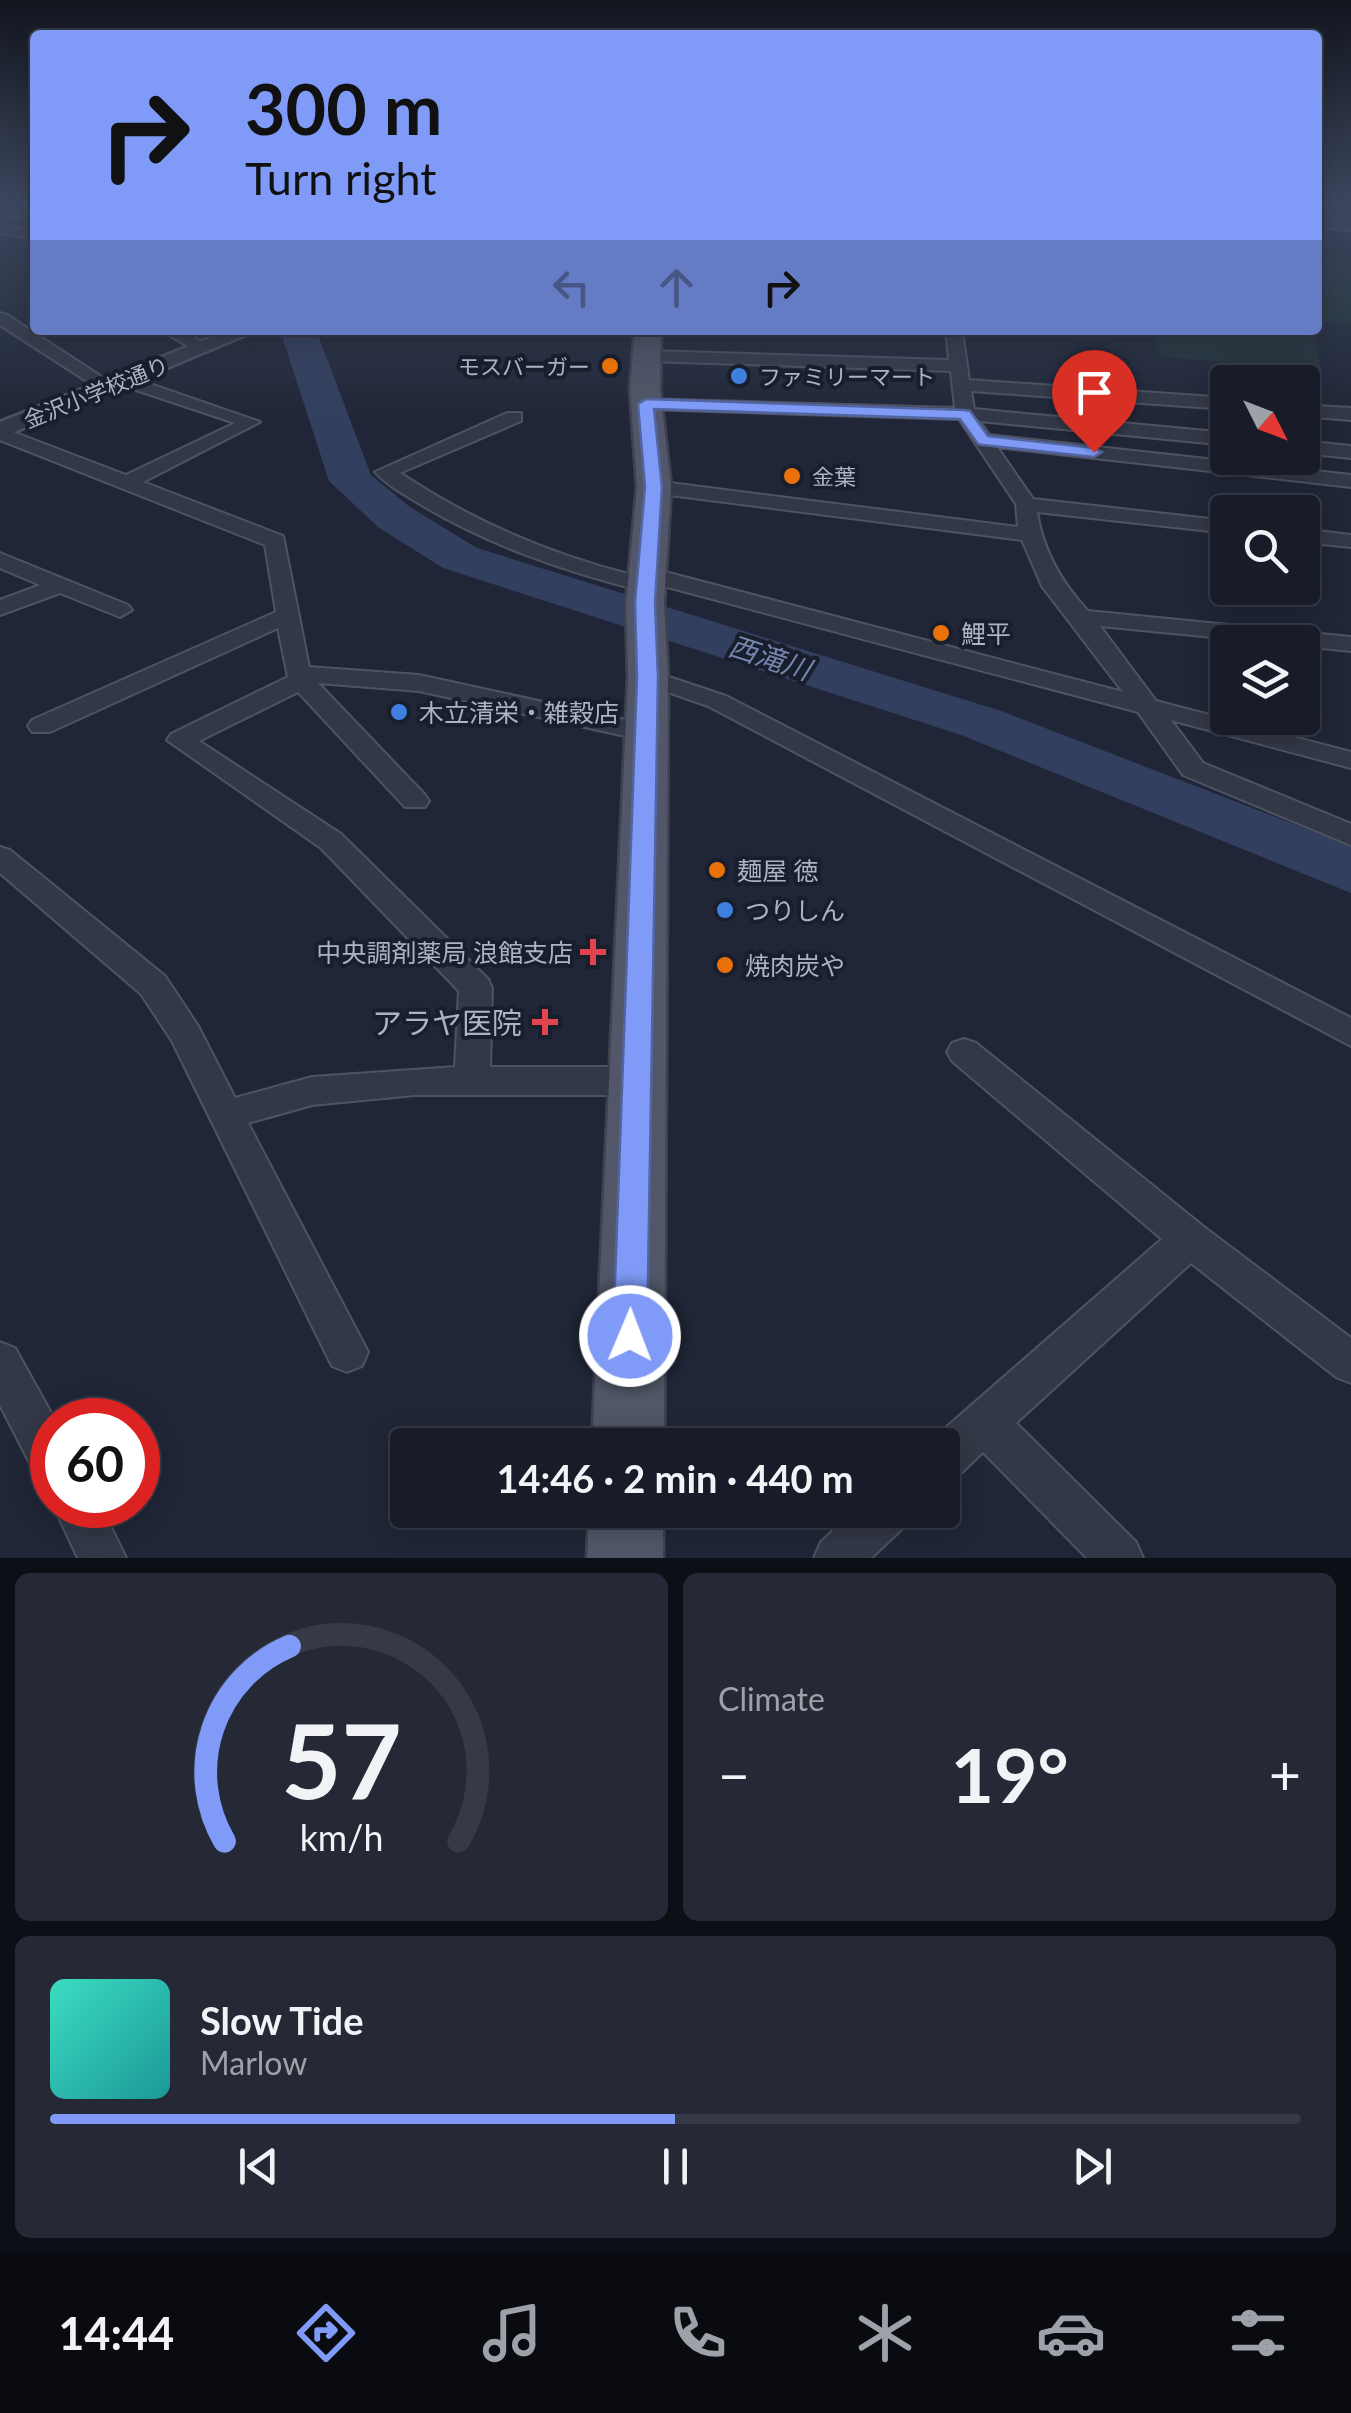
<!DOCTYPE html>
<html lang="en">
<head>
<meta charset="utf-8">
<style>
  body { margin:0; font-family:Lato,"Noto Sans JP",sans-serif; background:#252935; color:#f1f3f6; height:100vh; display:flex; flex-direction:column; font-size:38px; white-space:nowrap }
  * { box-sizing:border-box; margin:0 }
  p { font-size:32px; color:#9fa1a8 }
  .icon { flex:none; width:55px; height:55px; fill:none; stroke:currentColor; stroke-width:2; stroke-linecap:round; stroke-linejoin:round }
  .map { position:relative; height:1558px; overflow:hidden }
  .sheet { display:flex; flex-direction:column; gap:15px; padding:15px; background:#0d0f17; flex:1 }
  .sheet>* { flex:none }
  .top-card { position:absolute; left:30px; top:30px; width:1292px; height:305px; border-radius:10px; box-shadow:0 5px 25px #0003,0 0 0 2px #363a46; background:#7f9bf7; color:#111; overflow:hidden }
  .needle { width:65px; rotate:132deg }
  .fabs { position:absolute; left:1210px; top:365px; display:grid; gap:20px }
  .fabs a { display:grid; place-items:center; width:110px; height:110px; border-radius:10px; background:#181c29; box-shadow:0 5px 25px #0003,0 0 0 2px #363a46; font-size:50px }
  .speed { position:absolute; left:30px; top:1398px; display:flex; gap:20px; font-size:50px; font-weight:700; text-align:center }
  .speed>* { display:grid; place-content:center; width:130px; height:130px; border-radius:50%; background:#181c29; box-shadow:0 5px 25px #0003,0 0 0 2px #363a46; line-height:1 }
  .speed .limit { border:15px solid #d22; background:#fff; color:#111 }
  .pin { position:absolute; display:grid; place-items:center; width:85px; height:85px; color:#fff; margin:-102px -42px; border-radius:50% 50% 50% 0; rotate:-45deg; box-shadow:0 0 10px #0007 }
  .pin .icon { rotate:45deg }
  .me { position:absolute; width:110px; margin:-55px; rotate:1deg; stroke-linejoin:round; filter:drop-shadow(0 0 8px #0008) }
  .turn { display:flex; align-items:center; gap:35px; height:210px; padding:0 50px; font-size:45px }
  .turn .icon { width:130px; height:130px; stroke-width:2.5 }
  .turn b { display:block; font-size:70px; line-height:85px }
  .lanes { display:flex; align-items:center; height:95px; padding:0 50px; background:#0003; justify-content:center; gap:50px; direction:ltr }
  .lanes .off { opacity:.35 }
  .big { font-size:75px; font-weight:700; line-height:1.1 }
  .sheet .widget { flex:1; display:flex; flex-direction:column; justify-content:center; gap:15px; min-width:0; padding:0 35px; border-radius:15px; background:#252935 }
  .sheet .dial { align-items:center; gap:0 }
  .dial svg { height:260px; overflow:visible; fill:none; stroke:#363a46; stroke-width:7; stroke-linecap:round; text-anchor:middle }
  .dial text { fill:#f1f3f6; stroke:none }
  .song { display:flex; align-items:center; gap:30px }
  .cover { width:120px; height:120px; border-radius:15px; background:linear-gradient(135deg,hsl(170 70% 55%),hsl(180 70% 35%)) }
  .played { height:10px; border-radius:5px; background:linear-gradient(90deg,#7f9bf7 50%,#363a46 50%) }
  .keys { display:flex; justify-content:space-around; direction:ltr }
  .heat { display:flex; justify-content:space-between; align-items:center; font-size:55px; direction:ltr }
  .sheet .tiles { flex:1; display:grid; gap:15px; grid-template-columns:1fr 1fr }
  .widget:last-child { grid-column:span 2 }
  .trip { position:absolute; left:390px; top:1428px; width:570px; height:100px; border-radius:10px; background:#181c29; box-shadow:0 5px 25px #0003,0 0 0 2px #363a46; font-weight:700; line-height:100px; text-align:center }
  .tab-bar { display:flex; height:160px; justify-content:space-around; align-items:center; background:#0a0b10; color:#9fa1a8 }
  .tab-bar .icon { width:70px; height:70px }
  .tab-bar .selected { color:#7f9bf7 }
  .tab-bar b { font-size:45px; color:#f1f3f6 }
  .map>svg:first-child { display:block }
  .green { fill:#223238 }
  .lines { fill:none; stroke-linecap:round; stroke-linejoin:round }
  .river { fill:#333f5f; fill-rule:evenodd }
  .minor-casing { stroke:#4e5362; stroke-width:4 }
  .tertiary-casing { stroke:#4e5362; stroke-width:5 }
  .primary-casing { stroke:#3d4251; stroke-width:5 }
  .minor { fill:#333847; fill-rule:evenodd }
  .tertiary { fill:#333847; fill-rule:evenodd }
  .primary { fill:#515768; fill-rule:evenodd }
  .route { fill:#7f9bf7; stroke:#5365a1; stroke-width:2.5 }
  .food-dot { fill:#e8710a; stroke:#191e2c; stroke-width:4 }
  .shop-dot { fill:#3f7fe0; stroke:#191e2c; stroke-width:4 }
  .health-dot { fill:#e0444e; stroke:#191e2c; stroke-width:4 }
  .labels { text-anchor:middle; dominant-baseline:central; stroke-width:8; stroke-linejoin:round; paint-order:stroke }
  .far-poi-label { font-size:22px; fill:#adb3c4; stroke:#191e2c; text-anchor:start }
  .far-street-label { font-size:22px; fill:#adb3c4; stroke:#191e2c }
  .poi-label { font-size:25px; fill:#adb3c4; stroke:#191e2c; text-anchor:start }
  .water-label { font-size:28px; font-style:italic; fill:#7585ad; stroke:#191e2c }
  .near-poi-label { font-size:30px; fill:#adb3c4; stroke:#191e2c; text-anchor:end }
</style>
</head>
<body>
<div class="map">
<svg width="1351" height="1558" viewBox="0 0 1351 1558">
  <rect width="100%" height="100%" fill="#202637"/>
  <g class="green">
    <polygon points="1318,254 1351,260 1351,324 1318,322"/>
    <polygon points="1151,330 1312,330 1322,371 1162,357"/>
  </g>
  <g class="lines">
    <polygon class="river" points="280,330 316,330 371,475 410,507 477,548 1001,711 1351,846 1351,893 961,735 443,568 378,527 329,481"/>
    <g class="minor-casing">
      <g id="minor">
        <polygon points="35,204 35,212 0,222 0,214"/>
        <polygon points="0,225 35,231 35,239 0,233"/>
        <polygon points="0,313 7,315 117,387 108,392 102,391 0,325"/>
        <polygon points="161,330 182,330 211,348 197,352"/>
        <path d="M946,330h16l7,50 259,18v11l-257,-18 3,18 254,24v12l-249,-24 10,14 362,40v12l-354,-40 36,52 195,22v12l-191,-21c6,39 24,70 51,99l263,26v14l-49,-5v-4h-38l-164,-16 56,75 195,51v16l-180,-48 32,43 148,61v21l-168,-70 -45,-63 -482,-128 -2,6 -8,2c-80,-20 -156,-46 -226,-88 -15,-9 -33,-19 -45,-32l132,-59h14v8l-121,52c72,48 151,82 236,103l2,-7 8,-2 477,125 -81,-106 -20,-46 -368,-47 -10,-6 10,-6 364,46 -2,-23 -57,-85 -313,-10 -9,-5 9,-5 309,9 -4,-37 -302,-10 -9,-5 9,-5 300,9z"/>
        <polygon points="124,375 260,422 143,482 283,536 309,667 419,675 644,724 657,732 644,740 419,691 318,683 425,795 429,801 425,807 405,807 298,692 199,741 341,834 488,979 492,988 490,1067 636,1067 648,1071 653,1081 648,1091 636,1095 415,1095 312,1105 248,1123 368,1352 362,1366 347,1372 332,1366 172,1041 141,994 0,873 0,847 10,850 165,976 198,1026 235,1098 312,1077 455,1067 459,991 321,848 167,740 171,734 288,677 278,628 50,732 32,732 28,726 32,720 276,612 265,545 0,440 0,427 126,475 235,423 118,384 118,376"/>
        <polygon points="1302,405 1351,408 1351,420 1302,416"/>
        <polygon points="1302,441 1351,446 1351,458 1302,453"/>
        <polygon points="1302,529 1351,535 1351,547 1302,542"/>
        <polygon points="0,553 128,605 132,610 120,617 60,593 0,615 0,600 40,585 0,568"/>
        <polygon points="648,670 726,696 1351,1018 1351,1046 708,706 639,682 636,677 639,672"/>
        <polygon points="964,1039 976,1043 1204,1227 1351,1338 1351,1383 1336,1377 1191,1263 1016,1423 1136,1542 1143,1558 1087,1558 983,1452 958,1476 942,1482 942,1445 926,1445 1162,1239 952,1061 947,1052 952,1043"/>
        <polygon points="0,1342 15,1348 55,1420 52,1481 36,1475 0,1405"/>
        <polygon points="53,1505 100,1505 126,1558 78,1558"/>
        <polygon points="855,1510 912,1510 905,1526 871,1558 814,1558 821,1542"/>
      </g>
    </g>
    <g class="tertiary-casing">
      <g id="tertiary">
        <polygon points="1318,216 1351,220 1351,230 1318,226"/>
        <polygon points="229,330 257,330 0,438 0,422"/>
      </g>
    </g>
    <g class="primary-casing">
      <g id="primary">
        <polygon points="635,330 661,330 660,390 671,487 664,603 668,677 664,1445 592,1445 628,677 626,603 637,487 630,390"/>
        <polygon points="589,1510 663,1510 663,1558 587,1558"/>
      </g>
    </g>
    <use href="#minor" class="minor"/>
    <use href="#tertiary" class="tertiary"/>
    <use href="#primary" class="primary"/>
  </g>
  <linearGradient id="sky" x2="0" y2="1"><stop stop-color="#12151e"/><stop offset="0.48" stop-color="#3c475e"/><stop offset="1" stop-color="#3c475e" stop-opacity="0"/></linearGradient>
  <rect width="1351" height="422" fill="url(#sky)"/>
  <polygon class="route" points="646,399 964,410 970,411 988,436 1094,448 1102,452 1094,457 983,445 978,444 960,419 654,409 662,487 655,603 658,677 647,1336 642,1347 630,1352 618,1347 613,1336 637,677 635,603 645,487 638,404"/>
  <g class="food-dot">
    <circle cx="610" cy="366" r="10"/>
    <circle cx="792" cy="476" r="10"/>
    <circle cx="941" cy="633" r="10"/>
    <circle cx="717" cy="870" r="10"/>
    <circle cx="725" cy="965" r="10"/>
  </g>
  <g class="shop-dot">
    <circle cx="739" cy="376" r="10"/>
    <circle cx="399" cy="712" r="10"/>
    <circle cx="725" cy="910" r="10"/>
  </g>
  <g class="health-dot">
    <path d="M588 937h10v10h10v10h-10v10h-10v-10h-10v-10h10z"/>
    <path d="M540 1007h10v10h10v10h-10v10h-10v-10h-10v-10h10z"/>
  </g>
  <g class="labels">
    <g class="far-poi-label">
      <text x="590" y="366" text-anchor="end">モスバーガー</text>
      <text x="759" y="376">ファミリーマート</text>
      <text x="812" y="476">金葉</text>
    </g>
    <g class="far-street-label">
      <text transform="translate(96 392) rotate(-22)">金沢小学校通り</text>
    </g>
    <g class="poi-label">
      <text x="961" y="633">鯉平</text>
      <text x="419" y="712">木立清栄・雑穀店</text>
      <text x="737" y="870">麺屋 徳</text>
      <text x="745" y="910">つりしん</text>
      <text x="573" y="952" text-anchor="end">中央調剤薬局 浪館支店</text>
      <text x="745" y="965">焼肉炭や</text>
    </g>
    <g class="water-label">
      <text transform="translate(770 657) rotate(18)">西滝川</text>
    </g>
    <g class="near-poi-label">
      <text x="522" y="1022">アラヤ医院</text>
    </g>
  </g>
</svg>
<div class="fabs">
<a><svg class="needle" viewBox="-14 -14 28 28"><path d="M0-13l5 13h-10z" fill="#e53935"/><path d="M0 13l5-13h-10z" fill="#9fa1a8"/></svg></a>
<a><svg class="icon" aria-label="search" viewBox="0 0 24 24"><circle cx="10" cy="10" r="6"/><path d="M15 15l6 6"/></svg></a>
<a><svg class="icon" aria-label="layers" viewBox="0 0 24 24"><path d="M12 4l9 5-9 5-9-5zM3 14l9 5 9-5"/></svg></a>
</div>
<div class="speed"><div class="limit">60</div></div>
<div class="pin" style="left:1094px;top:452px;background:#d93025"><svg class="icon" aria-label="arrive" viewBox="0 0 24 24"><path d="M6 21V4h12l-3 4 3 4H6"/></svg></div>
<svg class="me" style="left:630px;top:1336px" viewBox="-20 -20 40 40"><circle r="17" fill="#7f9bf7" stroke="#fff" stroke-width="3"/><path d="M0-11L8 9 0 5-8 9z" fill="#fff"/></svg>
<div class="trip">14:46 · 2 min · 440 m</div>
<div class="top-card">
<div class="turn"><svg class="icon" aria-label="right" viewBox="0 0 24 24"><path d="M7 20v-9h11M14 6l5 5-5 5"/></svg><div><b>300 m</b>Turn right</div></div>
<div class="lanes"><svg class="icon off" aria-label="left" viewBox="0 0 24 24"><path d="M17 20v-9H6M10 6l-5 5 5 5"/></svg><svg class="icon off" aria-label="ahead" viewBox="0 0 24 24"><path d="M12 20V5M6 11l6-6 6 6"/></svg><svg class="icon" aria-label="right" viewBox="0 0 24 24"><path d="M7 20v-9h11M14 6l5 5-5 5"/></svg></div>
</div>
</div>
<section class="sheet">
<div class="tiles">
<div class="widget dial"><svg viewBox="0 0 100 80">
<path d="M14 69A42 42 0 1 1 86 69"/>
<path d="M14 69A42 42 0 0 1 34 9" stroke="#7f9bf7"/>
<text x="50" y="56" font-size="32" font-weight="700">57</text>
<text x="50" y="72" font-size="11">km/h</text>
</svg></div>
<div class="widget"><p>Climate</p>
<div class="heat"><a>−</a><b class="big">19°</b><a>+</a></div>
</div>
<div class="widget">
<div class="song"><i class="cover"></i><div><b>Slow Tide</b><p>Marlow</p></div></div>
<div class="played"></div>
<div class="keys"><svg class="icon" aria-label="previous" viewBox="0 0 24 24"><path d="M18 5L8 12l10 7zM5 5v14"/></svg><svg class="icon" aria-label="pause" viewBox="0 0 24 24"><path d="M8 5v14M16 5v14"/></svg><svg class="icon" aria-label="next" viewBox="0 0 24 24"><path d="M6 5l10 7-10 7zM19 5v14"/></svg></div>
</div>
</div>
</section>
<nav class="tab-bar">
<b>14:44</b>
<svg class="icon selected" aria-label="directions" viewBox="0 0 24 24"><path d="M12 3l9 9-9 9-9-9zM9 14v-3h6M13 9l2 2-2 2"/></svg>
<svg class="icon" aria-label="music" viewBox="0 0 24 24"><path d="M9 18V5l10-2v13"/><circle cx="6" cy="18" r="3"/><circle cx="16" cy="16" r="3"/></svg>
<svg class="icon" aria-label="phone" viewBox="0 0 24 24"><path d="M5 4h4l2 5-3 2q2 4 5 5l2-3 5 2v4C11 20 4 13 5 4z"/></svg>
<svg class="icon" aria-label="climate" viewBox="0 0 24 24"><path d="M12 3v18M4 7l16 10M4 17L20 7"/></svg>
<svg class="icon" aria-label="car" viewBox="0 0 24 24"><path d="M5 17H2v-5l4-1 3-4h7l3 4 3 1v5h-3M9 17h6M6 11h13"/><circle cx="7" cy="17" r="2"/><circle cx="17" cy="17" r="2"/></svg>
<svg class="icon" aria-label="filters" viewBox="0 0 24 24"><path d="M4 7h16M4 17h16"/><circle cx="9" cy="7" r="2"/><circle cx="15" cy="17" r="2"/></svg>
</nav>
</body>
</html>
